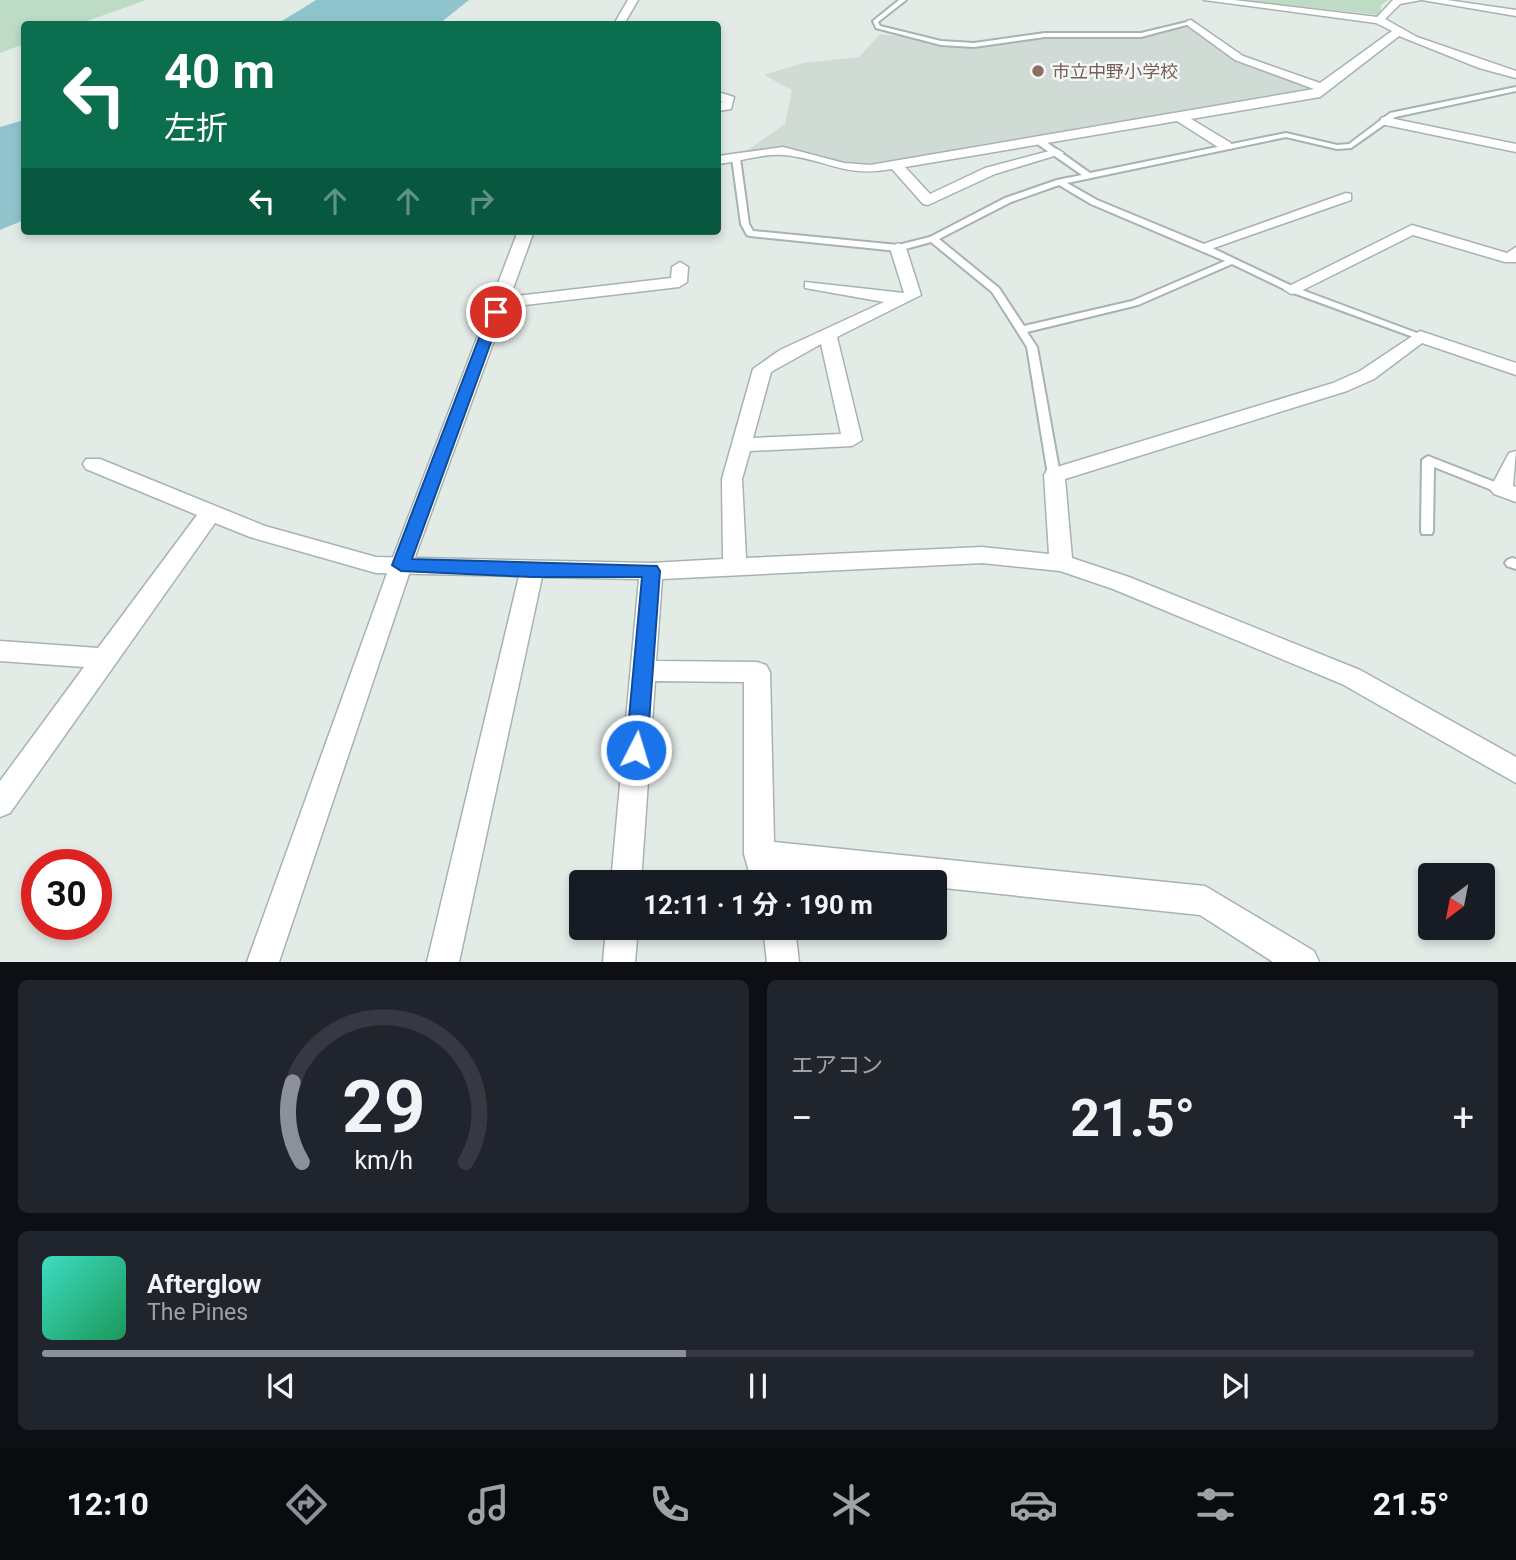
<!DOCTYPE html>
<html lang="ja">
<head>
<meta charset="utf-8">
<style>
  body { margin:0; font-family:Roboto,"Noto Sans JP",sans-serif; background:#20242c; color:#f1f3f6; height:100vh; display:flex; flex-direction:column; font-size:26px; white-space:nowrap }
  * { box-sizing:border-box; margin:0 }
  p { font-size:23px; color:#9ea1a6 }
  .icon { flex:none; width:38px; height:38px; fill:none; stroke:currentColor; stroke-width:2; stroke-linecap:round; stroke-linejoin:round }
  .map { position:relative; height:962px; overflow:hidden }
  .panel { display:flex; flex-direction:column; gap:18px; padding:18px; background:#0d0f14; flex:1 }
  .panel>* { flex:none }
  .top-card { position:absolute; left:21px; top:21px; width:700px; height:214px; border-radius:7px; box-shadow:0 4px 10px #0003; background:#0b6e4f; color:#fff; overflow:hidden }
  .needle { width:46px; rotate:212deg }
  .tools { position:absolute; left:1418px; top:863px; display:grid; gap:14px }
  .tools a { display:grid; place-items:center; width:77px; height:77px; border-radius:7px; background:#171b24; box-shadow:0 4px 10px #0003; font-size:35px }
  .speed { position:absolute; left:21px; top:849px; display:flex; gap:14px; font-size:35px; font-weight:700; text-align:center }
  .speed>* { display:grid; place-content:center; width:91px; height:91px; border-radius:50%; background:#171b24; box-shadow:0 4px 10px #0003; line-height:1 }
  .speed .limit { border:10px solid #d22; background:#fff; color:#111 }
  .pin { position:absolute; display:grid; place-items:center; width:60px; height:60px; color:#fff; margin:-30px; border:4px solid #fff; border-radius:50%; box-shadow:0 2px 7px #0007 }
  .me { position:absolute; width:77px; margin:-38px; rotate:5deg; stroke-linejoin:round; filter:drop-shadow(0 0 5px #0008) }
  .turn { display:flex; align-items:center; gap:24px; height:147px; padding:0 28px; font-size:32px }
  .turn .icon { width:91px; height:91px; stroke-width:2.5 }
  .turn b { display:block; font-size:49px; line-height:60px }
  .lanes { display:flex; align-items:center; height:66px; padding:0 28px; background:#0003; justify-content:center; gap:35px; direction:ltr }
  .lanes .off { opacity:.35 }
  .big { font-size:52px; font-weight:700; line-height:1.1 }
  .panel .widget { flex:1; display:flex; flex-direction:column; justify-content:center; gap:10px; min-width:0; padding:0 24px; border-radius:10px; background:#20242c }
  .panel .dial { align-items:center; gap:0 }
  .dial svg { height:182px; overflow:visible; fill:none; stroke:#363941; stroke-width:7; stroke-linecap:round; text-anchor:middle }
  .dial text { fill:#f1f3f6; stroke:none }
  .song { display:flex; align-items:center; gap:21px }
  .cover { width:84px; height:84px; border-radius:10px; background:linear-gradient(135deg,hsl(170 70% 55%),hsl(150 70% 35%)) }
  .played { height:7px; border-radius:4px; background:linear-gradient(90deg,#8c9099 45%,#363941 45%) }
  .keys { display:flex; justify-content:space-around; direction:ltr }
  .heat { display:flex; justify-content:space-between; align-items:center; font-size:38px; direction:ltr }
  .panel .tiles { flex:1; display:grid; gap:18px; grid-template-columns:1fr 1fr }
  .widget:last-child { grid-column:span 2 }
  .trip { position:absolute; left:569px; top:870px; width:378px; height:70px; border-radius:7px; background:#171b24; box-shadow:0 4px 10px #0003; font-weight:700; line-height:70px; text-align:center }
  .dock { display:flex; height:112px; justify-content:space-around; align-items:center; background:#090b0e; color:#9ea1a6 }
  .dock .icon { width:49px; height:49px }
  .dock .current { color:#8c9099 }
  .dock b { font-size:32px; color:#f1f3f6 }
  .map>svg:first-child { display:block }
  .built { fill:#d1dbd6 }
  .green { fill:#bedbc5 }
  .water { fill:#90c4cc }
  .lines { fill:none; stroke-linecap:round; stroke-linejoin:round }
  .service-casing { stroke:#a6b3ae; stroke-width:4 }
  .minor-casing { stroke:#a6b3ae; stroke-width:3 }
  .tertiary-casing { stroke:#a6b3ae; stroke-width:3 }
  .service { fill:#fff; fill-rule:evenodd }
  .minor { fill:#fff; fill-rule:evenodd }
  .tertiary { fill:#fff; fill-rule:evenodd }
  .route { fill:#1a73e8; stroke:#114b97; stroke-width:2 }
  .education-dot { fill:#8d6e63; stroke:#f3f8f6; stroke-width:2.5 }
  .labels { text-anchor:middle; dominant-baseline:central; stroke-width:5; stroke-linejoin:round; paint-order:stroke }
  .far-education-label { font-size:18px; fill:#785e54; stroke:#f3f8f6; text-anchor:start }
</style>
</head>
<body>
<div class="map">
<svg width="1516" height="962" viewBox="0 0 1516 962">
  <rect width="100%" height="100%" fill="#e3ebe7"/>
  <polygon class="built" points="1191,23 1239,58 1321,88 870,169 783,151 736,158 785,124 792,90 764,75 803,63 859,57 880,34 974,45 1045,35 1141,35"/>
  <g class="green">
    <polygon points="0,0 146,0 79,24 24,24 24,44 0,53"/>
    <polygon points="1242,0 1388,0 1381,5 1380,15"/>
  </g>
  <g class="water">
    <polygon points="316,0 469,0 439,24 277,24"/>
    <polygon points="24,120 24,220 0,230 0,127"/>
  </g>
  <g class="lines">
    <g class="service-casing">
      <g id="service">
        <polygon points="899,0 906,0 878,22 880,26 941,41 974,43 1045,33 1141,33 1191,21 1194,23 1141,37 1045,37 974,47 941,45 876,28 873,21"/>
        <path d="M1516,87v4l-121,26 -44,31 -14,1 -51,-12 -219,46 30,17 109,45 88,42 131,49 -1,2h-8l-128,-47 -56,-27 -94,41 -111,27 10,15 23,128 -6,4 -6,-4 -21,-128 -35,-55 -61,-50 -33,9 -148,-15 -3,-1 -6,-11 -9,-66 4,-2 4,2 9,66 4,7 145,14 32,-8 75,-39 52,-18 25,-5 -46,-32v-4h6l48,34 196,-40 51,12 12,-1 41,-31zM1059,185l32,19 134,57 -93,40 -108,25 -25,-38 -60,-49 72,-37z"/>
        <polygon points="1428,456 1505,486 1507,489 1505,492 1497,492 1434,467 1433,531 1432,534 1422,534 1421,531 1422,460"/>
        <polygon points="1512,558 1516,559 1516,569 1507,566 1505,563 1507,560"/>
      </g>
    </g>
    <g class="minor-casing">
      <g id="minor">
        <path d="M1204,0h30l143,17 16,-17h28l-21,4 -15,15 32,18 99,34v7l-37,-10 -80,-32 -79,61 -129,22 40,24v6h-10l-44,-28 -272,46 25,27 55,-26 72,-19 7,4 -69,21 -67,31 -5,-1 -31,-35c-49,9 -65,-10 -108,-14 -21,-2 -46,7 -66,9v-8l65,-9 61,16 26,2 444,-76 -79,-29 -48,-35v-4l4,-1 52,36 77,27 72,-52 -16,-8z"/>
        <polygon points="1422,0 1447,0 1516,10 1516,16"/>
        <polygon points="718,92 734,97 731,109 718,111 718,103 723,102 718,100"/>
        <polygon points="1385,117 1516,144 1516,152 1381,124 1381,118"/>
        <polygon points="1346,193 1351,194 1351,200 1208,250 1203,252 1195,247"/>
        <polygon points="1412,225 1507,253 1516,247 1516,262 1505,262 1413,235 1297,293 1291,294 1283,289"/>
        <path d="M898,243l8,5 15,47 -84,42 25,103 -10,6 -102,5 -8,28 4,79 236,-11 67,7 -5,-79 3,-5 286,-87 27,-12 60,-40 96,32v12l-94,-32 -48,36 -27,12 -282,88 7,79 57,19 231,93 156,87v26l-174,-99 -229,-95 -53,-18 -78,-8 -320,16 -6,82 101,1 9,3 4,7 4,170 431,44 109,65 5,11h-46l-73,-47 -266,-28v-5h-43l-112,-12 3,12h-30l-8,-28v-172l-89,-1 -14,201h-30l28,-303 -97,-2 -83,385h-32l92,-386 -143,-3 -126,-36 -35,-14 -205,290 -10,4v-36l84,-114 -84,-6v-20l98,7 99,-133 -111,-46 -3,-5 3,-5h14l165,67 111,31 275,6 72,-4 -1,-80 31,-110 27,-19 104,-48 -79,-14v-6l99,11 -14,-45zM821,344l20,90 -88,4 18,-66z"/>
        <polygon points="680,262 688,267 687,282 679,287 500,308 492,303 500,298 671,278 672,267"/>
        <polygon points="1516,451 1513,486 1516,487 1516,502 1494,494 1490,489 1509,453"/>
        <polygon points="606,928 638,928 635,962 603,962"/>
        <polygon points="763,928 795,928 799,962 767,962"/>
      </g>
    </g>
    <g class="tertiary-casing">
      <g id="tertiary">
        <polygon points="628,0 638,0 624,24 614,24"/>
        <polygon points="518,231 534,231 412,565 279,962 247,962 390,565"/>
      </g>
    </g>
    <use href="#service" class="service"/>
    <use href="#minor" class="minor"/>
    <use href="#tertiary" class="tertiary"/>
  </g>
  <polygon class="route" points="496,308 502,312 412,559 657,566 660,571 647,750 644,756 636,759 629,756 626,750 642,577 532,577 401,571 392,565 489,312"/>
  <circle class="education-dot" cx="1038" cy="71" r="7"/>
  <g class="labels">
    <g class="far-education-label">
      <text x="1052" y="71">市立中野小学校</text>
    </g>
  </g>
</svg>
<div class="tools">
<a><svg class="needle" viewBox="-14 -14 28 28"><path d="M0-13l5 13h-10z" fill="#e53935"/><path d="M0 13l5-13h-10z" fill="#9ea1a6"/></svg></a>
</div>
<div class="speed"><div class="limit">30</div></div>
<div class="pin" style="left:496px;top:312px;background:#d93025"><svg class="icon" aria-label="arrive" viewBox="0 0 24 24"><path d="M6 21V4h12l-3 4 3 4H6"/></svg></div>
<svg class="me" style="left:636px;top:750px" viewBox="-20 -20 40 40"><circle r="17" fill="#1a73e8" stroke="#fff" stroke-width="3"/><path d="M0-11L8 9 0 5-8 9z" fill="#fff"/></svg>
<div class="trip">12:11 · 1 分 · 190 m</div>
<div class="top-card">
<div class="turn"><svg class="icon" aria-label="left" viewBox="0 0 24 24"><path d="M17 20v-9H6M10 6l-5 5 5 5"/></svg><div><b>40 m</b>左折</div></div>
<div class="lanes"><svg class="icon" aria-label="left" viewBox="0 0 24 24"><path d="M17 20v-9H6M10 6l-5 5 5 5"/></svg><svg class="icon off" aria-label="ahead" viewBox="0 0 24 24"><path d="M12 20V5M6 11l6-6 6 6"/></svg><svg class="icon off" aria-label="ahead" viewBox="0 0 24 24"><path d="M12 20V5M6 11l6-6 6 6"/></svg><svg class="icon off" aria-label="right" viewBox="0 0 24 24"><path d="M7 20v-9h11M14 6l5 5-5 5"/></svg></div>
</div>
</div>
<section class="panel">
<div class="tiles">
<div class="widget dial"><svg viewBox="0 0 100 80">
<path d="M14 69A42 42 0 1 1 86 69"/>
<path d="M14 69A42 42 0 0 1 10 34" stroke="#8c9099"/>
<text x="50" y="56" font-size="32" font-weight="700">29</text>
<text x="50" y="72" font-size="11">km/h</text>
</svg></div>
<div class="widget"><p>エアコン</p>
<div class="heat"><a>−</a><b class="big">21.5°</b><a>+</a></div>
</div>
<div class="widget">
<div class="song"><i class="cover"></i><div><b>Afterglow</b><p>The Pines</p></div></div>
<div class="played"></div>
<div class="keys"><svg class="icon" aria-label="previous" viewBox="0 0 24 24"><path d="M18 5L8 12l10 7zM5 5v14"/></svg><svg class="icon" aria-label="pause" viewBox="0 0 24 24"><path d="M8 5v14M16 5v14"/></svg><svg class="icon" aria-label="next" viewBox="0 0 24 24"><path d="M6 5l10 7-10 7zM19 5v14"/></svg></div>
</div>
</div>
</section>
<nav class="dock">
<b>12:10</b>
<svg class="icon current" aria-label="directions" viewBox="0 0 24 24"><path d="M12 3l9 9-9 9-9-9zM9 14v-3h6M13 9l2 2-2 2"/></svg>
<svg class="icon" aria-label="music" viewBox="0 0 24 24"><path d="M9 18V5l10-2v13"/><circle cx="6" cy="18" r="3"/><circle cx="16" cy="16" r="3"/></svg>
<svg class="icon" aria-label="phone" viewBox="0 0 24 24"><path d="M5 4h4l2 5-3 2q2 4 5 5l2-3 5 2v4C11 20 4 13 5 4z"/></svg>
<svg class="icon" aria-label="climate" viewBox="0 0 24 24"><path d="M12 3v18M4 7l16 10M4 17L20 7"/></svg>
<svg class="icon" aria-label="car" viewBox="0 0 24 24"><path d="M5 17H2v-5l4-1 3-4h7l3 4 3 1v5h-3M9 17h6M6 11h13"/><circle cx="7" cy="17" r="2"/><circle cx="17" cy="17" r="2"/></svg>
<svg class="icon" aria-label="filters" viewBox="0 0 24 24"><path d="M4 7h16M4 17h16"/><circle cx="9" cy="7" r="2"/><circle cx="15" cy="17" r="2"/></svg>
<b>21.5°</b>
</nav>
</body>
</html>
